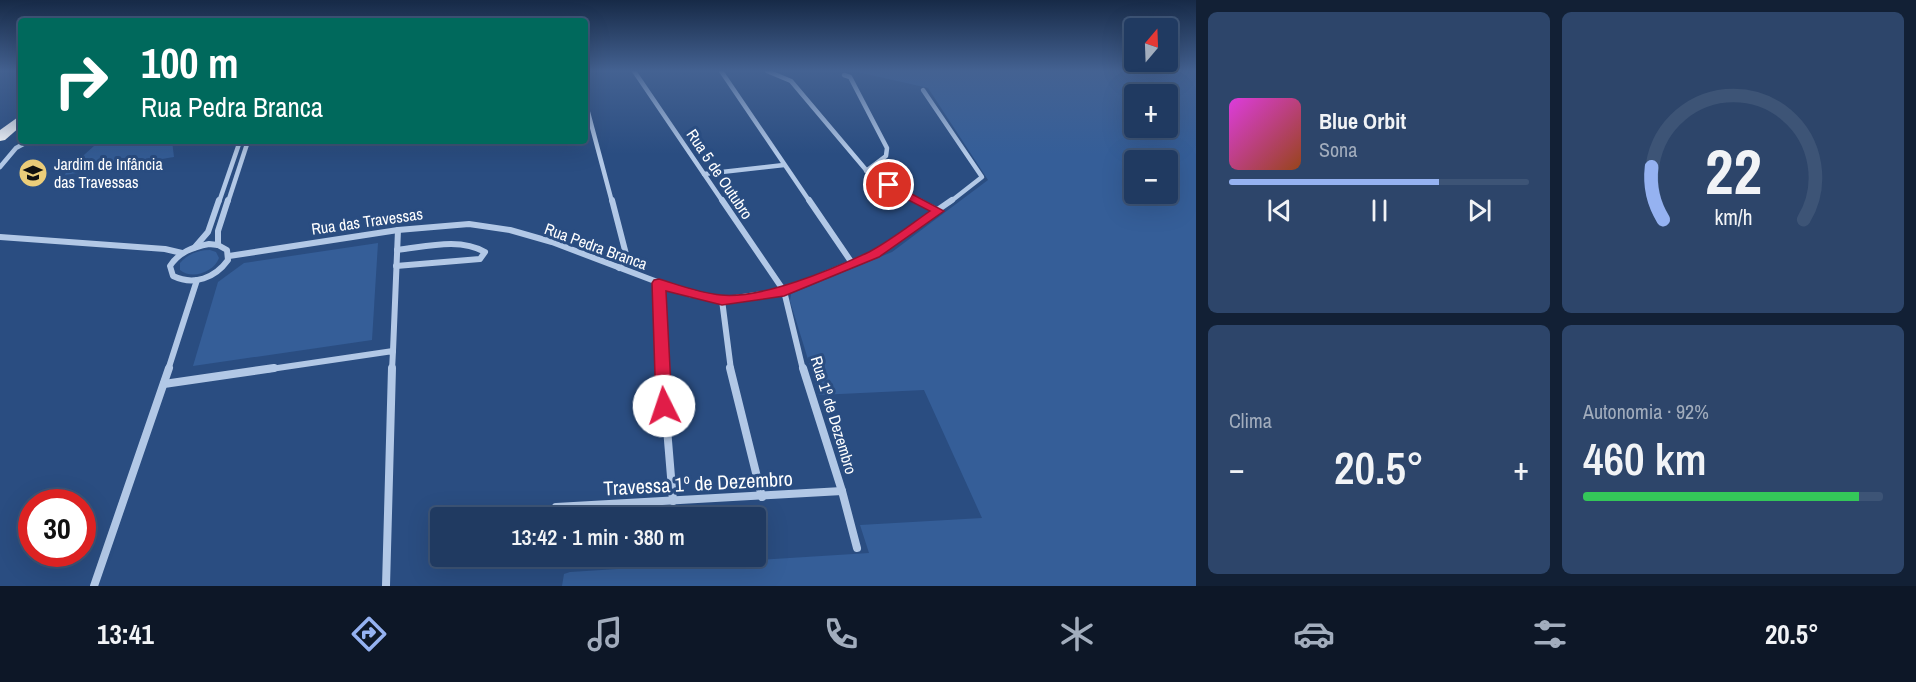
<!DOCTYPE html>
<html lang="pt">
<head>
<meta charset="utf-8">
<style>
  body { margin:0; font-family:"Archivo Narrow",sans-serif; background:#2d456a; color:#f1f3f6; height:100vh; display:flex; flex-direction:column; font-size:22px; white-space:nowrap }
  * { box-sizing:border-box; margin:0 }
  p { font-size:20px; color:#a2adbd }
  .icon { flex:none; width:33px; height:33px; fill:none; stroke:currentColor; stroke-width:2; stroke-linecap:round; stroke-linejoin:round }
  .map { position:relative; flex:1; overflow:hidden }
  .details { display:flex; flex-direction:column; gap:12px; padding:12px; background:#122035; width:720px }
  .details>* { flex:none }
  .banner { position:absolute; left:18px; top:18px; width:570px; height:126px; border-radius:6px; box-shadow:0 6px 24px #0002,0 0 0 2px #3d5476; background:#00695c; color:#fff; overflow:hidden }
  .needle { width:39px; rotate:19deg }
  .buttons { position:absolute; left:1124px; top:18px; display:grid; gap:12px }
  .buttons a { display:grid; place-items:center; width:54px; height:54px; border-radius:6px; background:#203a61; box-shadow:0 6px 24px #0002,0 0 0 2px #3d5476; font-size:30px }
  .speed { position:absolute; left:18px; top:489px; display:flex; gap:12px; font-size:30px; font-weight:700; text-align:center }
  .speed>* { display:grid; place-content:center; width:78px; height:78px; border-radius:50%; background:#203a61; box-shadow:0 6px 24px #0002,0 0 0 2px #3d5476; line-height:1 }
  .speed .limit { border:9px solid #d22; background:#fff; color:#111 }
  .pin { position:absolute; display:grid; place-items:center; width:51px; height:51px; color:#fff; margin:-26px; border:3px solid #fff; border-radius:50%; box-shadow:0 2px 6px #0007 }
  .me { position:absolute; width:66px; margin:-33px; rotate:356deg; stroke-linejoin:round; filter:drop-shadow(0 0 4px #0008) }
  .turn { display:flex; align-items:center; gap:21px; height:126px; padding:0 24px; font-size:27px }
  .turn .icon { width:78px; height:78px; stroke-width:2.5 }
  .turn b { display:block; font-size:42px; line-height:51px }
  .big { font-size:45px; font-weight:600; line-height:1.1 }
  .details .card { flex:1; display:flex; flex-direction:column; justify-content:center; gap:9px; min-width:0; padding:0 21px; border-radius:9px; background:#2d456a }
  .details .dial { align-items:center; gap:0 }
  .dial svg { height:156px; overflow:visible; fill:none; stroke:#3d5476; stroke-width:7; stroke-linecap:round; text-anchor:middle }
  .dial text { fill:#f1f3f6; stroke:none }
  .song { display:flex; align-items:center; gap:18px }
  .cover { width:72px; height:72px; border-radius:9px; background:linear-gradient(135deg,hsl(300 70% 55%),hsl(20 70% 35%)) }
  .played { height:6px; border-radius:3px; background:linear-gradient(90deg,#95b2f1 70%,#3d5476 70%) }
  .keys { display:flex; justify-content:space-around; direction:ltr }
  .heat { display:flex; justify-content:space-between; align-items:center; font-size:33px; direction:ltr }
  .charge { height:9px; border-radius:4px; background:linear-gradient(90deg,#34c759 92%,#3d5476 0) }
  .details .tiles { flex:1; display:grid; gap:12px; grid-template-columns:repeat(2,1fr) }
  .trip { position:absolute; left:430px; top:507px; width:336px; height:60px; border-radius:6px; background:#203a61; box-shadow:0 6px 24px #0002,0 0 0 2px #3d5476; font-weight:600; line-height:60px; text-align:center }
  .tabs { display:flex; height:96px; justify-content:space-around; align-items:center; background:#0d1727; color:#a2adbd }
  .tabs .icon { width:42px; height:42px }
  .tabs .selected { color:#95b2f1 }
  .tabs b { font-size:27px; color:#f1f3f6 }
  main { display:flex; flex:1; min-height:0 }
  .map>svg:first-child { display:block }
  .green { fill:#355e98; fill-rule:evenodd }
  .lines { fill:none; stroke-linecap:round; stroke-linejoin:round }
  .street-far2 { stroke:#b2c8e6; stroke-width:4.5 }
  .street-far1 { stroke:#b2c8e6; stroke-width:6 }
  .street { stroke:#b2c8e6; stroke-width:8 }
  .highway { fill:#fff; fill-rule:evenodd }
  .route { fill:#e11d48; stroke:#92132f; stroke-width:1.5 }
  .labels { text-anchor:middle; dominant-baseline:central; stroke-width:6; stroke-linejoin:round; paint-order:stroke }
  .poi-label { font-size:16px; fill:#fff; stroke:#2a4d81; text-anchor:start }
  .street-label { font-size:16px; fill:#fff; stroke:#2a4d81 }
  .near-street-label { font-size:20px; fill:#fff; stroke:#2a4d81 }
</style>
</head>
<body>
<main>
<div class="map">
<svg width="1196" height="586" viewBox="0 0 1196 586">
  <rect width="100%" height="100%" fill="#2a4d81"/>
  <g class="green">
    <path d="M853,71h343v515h-634l2,-12 6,-2 299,-19 -9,-28 122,-7 -58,-128 -105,5 -29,-94 1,-7 101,-42 96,-72 -60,-92zM1167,94v34h-33v-34zM1167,160v34h-33v-34z"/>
    <polygon points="83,141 172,141 174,157 65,175 67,170 94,146 78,145"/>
    <polygon points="378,243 372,340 193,366 218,282 244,263"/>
    <path d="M210,250l6,2 3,6c-5,14 -27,22 -39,12v-7c8,-9 18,-13 30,-13z"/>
  </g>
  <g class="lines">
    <g class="street-far2">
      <polyline points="634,71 723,202"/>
      <polyline points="721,71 810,202"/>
      <polyline points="767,71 791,81 872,177 920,202"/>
      <polyline points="844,75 850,77 887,148 886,156 866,171"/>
      <polyline points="923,90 982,177 950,202"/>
      <polyline points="585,101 612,202"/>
      <polyline points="0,167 16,148 29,141"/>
      <polyline points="704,174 784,165"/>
      <polyline points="219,202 240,141"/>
      <polyline points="228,202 248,141"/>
    </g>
    <g class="street-far1">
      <polyline points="612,200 627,258 619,268"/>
      <polyline points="722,200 784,291 803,370"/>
      <polyline points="809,200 852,263"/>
      <polyline points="917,200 938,211"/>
      <polyline points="0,237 165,249 182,253"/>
      <path d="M209,244l9,1 9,5 1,10c-13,18 -34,26 -55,16l-3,-10c9,-14 23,-19 39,-22z"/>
      <polyline points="218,245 218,231 228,200"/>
      <polyline points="195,247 208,232 219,200"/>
      <polyline points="229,256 398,230 469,224 510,230 552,242 689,294 722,300 784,291 874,254 952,200"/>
      <path d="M396,266l84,-7 5,-7c-26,-15 -60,-5 -88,-2"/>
      <polyline points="659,283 662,370"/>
      <polyline points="722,300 731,370"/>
      <polyline points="393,351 398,230"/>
      <polyline points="168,370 197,280"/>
      <polyline points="264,370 393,351 392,370"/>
    </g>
    <g class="street">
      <polyline points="662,368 673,501"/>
      <polyline points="730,368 762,497"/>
      <polyline points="803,368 842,491 857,548"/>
      <polyline points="164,384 274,368"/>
      <polyline points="556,507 842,491"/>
      <polyline points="94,586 169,368"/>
      <polyline points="386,586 392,368"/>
    </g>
    <polygon class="highway" points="21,115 21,126 5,140 0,141 0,130"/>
  </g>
  <linearGradient id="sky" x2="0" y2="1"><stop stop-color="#172a47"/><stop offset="0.46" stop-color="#446292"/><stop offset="1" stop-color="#446292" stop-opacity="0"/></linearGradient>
  <rect width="1196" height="154" fill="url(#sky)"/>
  <path class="route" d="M889,182l55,29 -65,46 -95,39 -62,9 -56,-14 6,115 -2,5 -6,2 -6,-2 -2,-5 -4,-123 2,-3 5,-1c20,6 40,14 62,16 41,4 110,-25 148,-43 21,-11 41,-27 61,-41l-45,-23v-5z"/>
  <defs>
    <g id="school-disc" transform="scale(1.5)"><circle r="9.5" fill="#ecce7a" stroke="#2a4d81"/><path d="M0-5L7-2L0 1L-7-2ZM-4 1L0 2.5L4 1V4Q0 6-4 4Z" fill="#111"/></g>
  </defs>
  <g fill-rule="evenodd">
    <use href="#school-disc" x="33" y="173"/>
  </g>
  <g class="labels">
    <g class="poi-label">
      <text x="54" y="164">Jardim de Infância<tspan x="54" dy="18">das Travessas</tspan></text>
    </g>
    <g class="street-label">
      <text transform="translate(720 174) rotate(56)">Rua 5 de Outubro</text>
      <text transform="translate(367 221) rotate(-8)">Rua das Travessas</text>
      <text transform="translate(596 246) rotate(20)">Rua Pedra Branca</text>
      <text transform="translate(834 415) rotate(73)">Rua 1º de Dezembro</text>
    </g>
    <g class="near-street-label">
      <text transform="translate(698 483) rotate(-3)">Travessa 1º de Dezembro</text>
    </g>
  </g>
</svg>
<div class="buttons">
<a><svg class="needle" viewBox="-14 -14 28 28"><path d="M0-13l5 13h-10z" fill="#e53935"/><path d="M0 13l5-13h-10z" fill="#a2adbd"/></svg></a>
<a>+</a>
<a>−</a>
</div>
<div class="speed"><div class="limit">30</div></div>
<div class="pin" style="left:889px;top:185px;background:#d93025"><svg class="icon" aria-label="arrive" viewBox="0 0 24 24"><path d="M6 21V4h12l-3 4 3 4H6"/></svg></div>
<svg class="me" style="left:664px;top:406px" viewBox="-20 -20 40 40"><circle r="19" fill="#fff"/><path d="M0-13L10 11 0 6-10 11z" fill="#e11d48"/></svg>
<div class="trip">13:42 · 1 min · 380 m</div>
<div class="banner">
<div class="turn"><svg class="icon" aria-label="right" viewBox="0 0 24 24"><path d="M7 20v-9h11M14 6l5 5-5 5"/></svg><div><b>100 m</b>Rua Pedra Branca</div></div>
</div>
</div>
<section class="details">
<div class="tiles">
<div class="card">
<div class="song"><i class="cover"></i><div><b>Blue Orbit</b><p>Sona</p></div></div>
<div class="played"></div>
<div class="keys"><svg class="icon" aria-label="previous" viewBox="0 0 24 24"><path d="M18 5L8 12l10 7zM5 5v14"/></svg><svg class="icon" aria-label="pause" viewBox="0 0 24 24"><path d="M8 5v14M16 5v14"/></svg><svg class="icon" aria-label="next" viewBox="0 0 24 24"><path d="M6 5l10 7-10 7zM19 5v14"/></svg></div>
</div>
<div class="card dial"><svg viewBox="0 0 100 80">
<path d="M14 69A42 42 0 1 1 86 69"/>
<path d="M14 69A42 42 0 0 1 8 42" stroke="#95b2f1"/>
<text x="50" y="56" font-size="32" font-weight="700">22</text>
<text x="50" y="72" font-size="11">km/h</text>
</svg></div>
<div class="card"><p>Clima</p>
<div class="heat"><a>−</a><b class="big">20.5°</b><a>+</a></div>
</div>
<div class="card"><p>Autonomia · 92%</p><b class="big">460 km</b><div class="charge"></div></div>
</div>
</section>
</main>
<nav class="tabs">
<b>13:41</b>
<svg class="icon selected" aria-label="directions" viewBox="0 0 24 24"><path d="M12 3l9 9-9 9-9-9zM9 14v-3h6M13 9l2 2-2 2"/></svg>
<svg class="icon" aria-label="music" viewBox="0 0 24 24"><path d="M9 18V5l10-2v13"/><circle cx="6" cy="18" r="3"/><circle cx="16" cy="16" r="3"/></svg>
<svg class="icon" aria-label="phone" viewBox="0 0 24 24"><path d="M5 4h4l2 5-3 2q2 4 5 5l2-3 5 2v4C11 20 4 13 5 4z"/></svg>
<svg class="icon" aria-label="climate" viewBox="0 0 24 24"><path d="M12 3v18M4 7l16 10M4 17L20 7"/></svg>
<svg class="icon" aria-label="car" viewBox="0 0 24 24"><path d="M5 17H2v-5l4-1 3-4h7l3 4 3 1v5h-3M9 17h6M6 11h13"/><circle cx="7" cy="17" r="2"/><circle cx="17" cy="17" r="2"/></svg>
<svg class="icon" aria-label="filters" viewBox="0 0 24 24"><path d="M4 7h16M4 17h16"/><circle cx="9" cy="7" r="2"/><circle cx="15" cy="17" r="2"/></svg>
<b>20.5°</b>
</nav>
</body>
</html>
